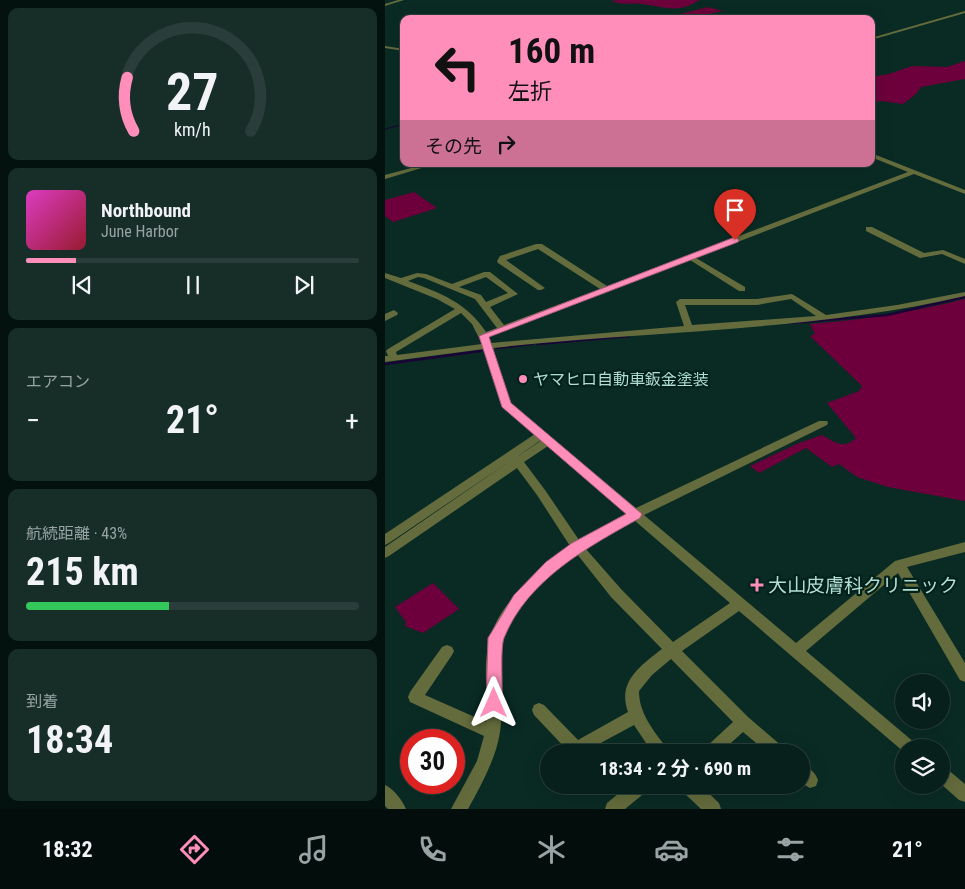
<!DOCTYPE html>
<html lang="ja">
<head>
<meta charset="utf-8">
<style>
  body { margin:0; font-family:"Roboto Condensed","Noto Sans JP",sans-serif; background:#162d28; color:#f1f3f6; height:100vh; display:flex; flex-direction:column; font-size:19px; white-space:nowrap }
  * { box-sizing:border-box; margin:0 }
  p { font-size:16px; color:#98a3a3 }
  .icon { flex:none; width:28px; height:28px; fill:none; stroke:currentColor; stroke-width:2; stroke-linecap:round; stroke-linejoin:round }
  .map { position:relative; flex:1; overflow:hidden }
  .sheet { display:flex; flex-direction:column; gap:8px; padding:8px; background:#04120f; width:385px }
  .sheet>* { flex:none }
  .guide { position:absolute; left:15px; top:15px; width:475px; height:152px; border-radius:10px; box-shadow:0 5px 20px #0002,0 0 0 1px #293e3a; background:#ff8eba; color:#111; overflow:hidden }
  .tools { position:absolute; left:510px; top:674px; display:grid; gap:10px }
  .tools a { display:grid; place-items:center; width:55px; height:55px; border-radius:50%; background:#08201b; box-shadow:0 5px 20px #0002,0 0 0 1px #293e3a; font-size:25px }
  .speed { position:absolute; left:15px; top:729px; display:flex; gap:10px; font-size:25px; font-weight:700; text-align:center }
  .speed>* { display:grid; place-content:center; width:65px; height:65px; border-radius:50%; background:#08201b; box-shadow:0 5px 20px #0002,0 0 0 1px #293e3a; line-height:1 }
  .speed .limit { border:8px solid #d22; background:#fff; color:#111 }
  .pin { position:absolute; display:grid; place-items:center; width:42px; height:42px; color:#fff; margin:-51px -21px; border-radius:50% 50% 50% 0; rotate:-45deg; box-shadow:0 0 5px #0007 }
  .pin .icon { rotate:45deg }
  .me { position:absolute; width:55px; margin:-28px; rotate:0deg; stroke-linejoin:round; filter:drop-shadow(0 0 4px #0008) }
  .turn { display:flex; align-items:center; gap:18px; height:105px; padding:0 25px; font-size:22px }
  .turn .icon { width:65px; height:65px; stroke-width:2.5 }
  .turn b { display:block; font-size:35px; line-height:42px }
  .then { display:flex; align-items:center; height:48px; padding:0 25px; background:#0003; gap:10px; font-size:19px }
  .big { font-size:38px; font-weight:700; line-height:1.1 }
  .sheet .card { flex:1; display:flex; flex-direction:column; justify-content:center; gap:8px; min-width:0; padding:0 18px; border-radius:10px; background:#162d28 }
  .sheet .dial { align-items:center; gap:0 }
  .dial svg { height:130px; overflow:visible; fill:none; stroke:#293e3a; stroke-width:7; stroke-linecap:round; text-anchor:middle }
  .dial text { fill:#f1f3f6; stroke:none }
  .song { display:flex; align-items:center; gap:15px }
  .cover { width:60px; height:60px; border-radius:8px; background:linear-gradient(135deg,hsl(310 70% 55%),hsl(350 70% 35%)) }
  .played { height:5px; border-radius:2px; background:linear-gradient(90deg,#ff8eba 15%,#293e3a 15%) }
  .keys { display:flex; justify-content:space-around; direction:ltr }
  .heat { display:flex; justify-content:space-between; align-items:center; font-size:28px; direction:ltr }
  .charge { height:8px; border-radius:4px; background:linear-gradient(90deg,#34c759 43%,#293e3a 0) }
  .trip { position:absolute; left:155px; top:744px; width:270px; height:50px; border-radius:25px; background:#08201b; box-shadow:0 5px 20px #0002,0 0 0 1px #293e3a; font-weight:700; line-height:50px; text-align:center }
  .dock { display:flex; height:80px; justify-content:space-around; align-items:center; background:#030d0b; color:#98a3a3 }
  .dock .icon { width:35px; height:35px }
  .dock .current { color:#ff8eba }
  .dock b { font-size:22px; color:#f1f3f6 }
  main { display:flex; flex:1; min-height:0 }
  .map>svg:first-child { display:block }
  .green { fill:#6d003c }
  .lines { fill:none; stroke-linecap:round; stroke-linejoin:round }
  .stream-far1 { stroke:#1a0437; stroke-width:1 }
  .stream { stroke:#1a0437; stroke-width:2.5 }
  .minor { fill:#646c3d; fill-rule:evenodd }
  .route { fill:#ff8eba; stroke:#a65c79 }
  .poi-dot { fill:#ff8eba; stroke:#01211a; stroke-width:2 }
  .labels { text-anchor:middle; dominant-baseline:central; stroke-width:4.5; stroke-linejoin:round; paint-order:stroke }
  .poi-label { font-size:16px; fill:#b1ded1; stroke:#01211a; text-anchor:start }
  .near-poi-label { font-size:19px; fill:#b1ded1; stroke:#01211a; text-anchor:start }
</style>
</head>
<body>
<main>
<section class="sheet">
<div class="card dial"><svg viewBox="0 0 100 80">
<path d="M14 69A42 42 0 1 1 86 69"/>
<path d="M14 69A42 42 0 0 1 10 36" stroke="#ff8eba"/>
<text x="50" y="56" font-size="32" font-weight="700">27</text>
<text x="50" y="72" font-size="11">km/h</text>
</svg></div>
<div class="card">
<div class="song"><i class="cover"></i><div><b>Northbound</b><p>June Harbor</p></div></div>
<div class="played"></div>
<div class="keys"><svg class="icon" aria-label="previous" viewBox="0 0 24 24"><path d="M18 5L8 12l10 7zM5 5v14"/></svg><svg class="icon" aria-label="pause" viewBox="0 0 24 24"><path d="M8 5v14M16 5v14"/></svg><svg class="icon" aria-label="next" viewBox="0 0 24 24"><path d="M6 5l10 7-10 7zM19 5v14"/></svg></div>
</div>
<div class="card"><p>エアコン</p>
<div class="heat"><a>−</a><b class="big">21°</b><a>+</a></div>
</div>
<div class="card"><p>航続距離 · 43%</p><b class="big">215 km</b><div class="charge"></div></div>
<div class="card"><p>到着</p><b class="big">18:34</b></div>
</section>
<div class="map">
<svg width="580" height="809" viewBox="0 0 580 809">
  <rect width="100%" height="100%" fill="#0a2b24"/>
  <g class="green">
    <path d="M234,0h80c-20,14 -34,7 -57,4 -11,-2 -18,2 -31,-3z"/>
    <polygon points="323,7 338,11 301,19 279,18"/>
    <polygon points="580,61 580,79 536,87 531,94 518,104 496,101 486,102 486,77 504,74 527,66 562,67"/>
    <polygon points="29,192 52,208 8,222 0,216 0,200"/>
    <path d="M580,299v202l-77,-14 -31,-10 -18,-13 -7,3 -26,-19 -47,25 -9,-7 49,-23 23,-8c12,7 23,15 34,3l-29,-35 32,-12 3,-5 -52,-50 5,-2 -5,-10c53,-4 103,-12 155,-25z"/>
    <polygon points="48,583 74,609 38,633 20,626 21,622 10,607"/>
  </g>
  <g class="lines">
    <polyline class="stream-far1" points="0,129 19,124"/>
    <g class="stream">
      <polyline points="404,323 502,315 580,297"/>
      <polyline points="152,344 244,336"/>
      <polyline points="112,348 147,344"/>
      <polyline points="0,364 96,351"/>
    </g>
    <g class="minor">
      <polygon points="13,0 19,0 0,6 0,4"/>
      <polygon points="580,11 580,13 486,40 486,38"/>
      <polygon points="0,46 19,49 19,51 0,48"/>
      <path d="M486,153l94,37v4l-51,-20 -218,84 49,29v4h-6l-49,-31 -201,77 2,6 193,-17 -8,-24 4,-3h77l35,-5 34,21 71,-10 68,-13v4c-155,36 -315,34 -472,52l17,55 126,105 183,-87h8l1,2 -1,2 -183,90 152,128 99,-82 70,-19v10l-58,15 58,96v19l-5,-2 -62,-107 -92,78 109,92 2,5h-13v4l-165,-141 -57,40 66,66 35,30 2,5h-18l-24,-20 -22,20h-17l2,-5 27,-25 -62,-63 -19,16 -13,16c0,22 14,39 27,56l2,5h-16l-18,-27 -50,27h-15l-35,-37 -2,-5 2,-5 5,-2 5,2 34,35 50,-28c-11,-30 12,-46 34,-63l-51,-52 -34,-43c-32,23 -74,59 -77,101 -1,25 4,51 0,77 -4,27 -19,53 -32,77h-17l26,-48 7,-25 -74,-34 -2,-5 2,-5 32,-45 5,-2 5,2 2,4 -2,4 -27,40 61,27c2,-23 -2,-46 1,-70 4,-43 50,-82 83,-106l-33,-51 -20,-27 -128,88 -4,2v-11l128,-88 -124,84 -4,2v-11l150,-100 -34,-30 -17,-55 -99,13v-6h3l-2,-5 2,-2 67,-40 -18,-10 -52,-21v-5l16,5 16,-5 9,1 26,10 32,-12h6l28,22 -28,13 14,18 96,-36 -62,-40 -32,11 39,28 -4,2h-3l-40,-27 -1,-2 3,-5 36,-12h6l65,42 301,-114 -37,-15zM33,277l6,1 51,21 22,29 -11,4c-19,-29 -45,-39 -78,-51zM101,277l22,16 -22,9 -5,-7 -22,-8zM406,299l25,17 -124,9 -7,-20h72zM76,313l11,11 10,20 -85,11 -1,-3zM156,440h1l-27,18zM163,446l79,67 -48,27 -34,-50 -21,-28zM249,520l96,83 -57,39 -52,-53 -36,-41z"/>
      <polygon points="41,164 50,164 0,179 0,175"/>
      <polygon points="481,227 487,227 539,253 558,250 580,259 580,264 557,254 535,258 481,231"/>
      <polygon points="9,310 13,313 12,315 0,321 0,314"/>
      <path d="M416,764c8,3 14,8 17,16l-2,6 -6,2 -9,-5z"/>
      <polygon points="556,766 562,769 580,784 580,802 574,800 556,784"/>
      <path d="M0,785c9,4 17,15 21,24h-18l-3,-3z"/>
      <polygon points="244,785 264,785 262,791 240,809 220,809 222,803"/>
      <polygon points="295,785 315,785 334,803 336,809 316,809 297,791"/>
    </g>
  </g>
  <path class="route" d="M350,237l4,3 -1,2 -249,95 22,66 131,111 -2,4c-52,29 -112,61 -136,120 -4,11 -1,51 -2,65l-2,6 -6,2 -6,-2 -2,-6 2,-65 26,-43 32,-33 26,-19 54,-29 -124,-107 -23,-71z"/>
  <g class="poi-dot">
    <circle cx="138" cy="379" r="5"/>
    <path d="M369.5 577.5h5v5h5v5h-5v5h-5v-5h-5v-5h5z"/>
  </g>
  <g class="labels">
    <g class="poi-label">
      <text x="148" y="379">ヤマヒロ自動車鈑金塗装</text>
    </g>
    <g class="near-poi-label">
      <text x="383" y="585">大山皮膚科クリニック</text>
    </g>
  </g>
</svg>
<div class="tools">
<a><svg class="icon" aria-label="sound" viewBox="0 0 24 24"><path d="M4 9h4l5-4v14l-5-4H4zM17 9q2 3 0 6"/></svg></a>
<a><svg class="icon" aria-label="layers" viewBox="0 0 24 24"><path d="M12 4l9 5-9 5-9-5zM3 14l9 5 9-5"/></svg></a>
</div>
<div class="speed"><div class="limit">30</div></div>
<div class="pin" style="left:350px;top:240px;background:#d93025"><svg class="icon" aria-label="arrive" viewBox="0 0 24 24"><path d="M6 21V4h12l-3 4 3 4H6"/></svg></div>
<svg class="me" style="left:109px;top:703px" viewBox="-20 -20 40 40"><path d="M0-17L14 15 0 8-14 15z" fill="#ff8eba" stroke="#fff" stroke-width="4"/></svg>
<div class="trip">18:34 · 2 分 · 690 m</div>
<div class="guide">
<div class="turn"><svg class="icon" aria-label="left" viewBox="0 0 24 24"><path d="M17 20v-9H6M10 6l-5 5 5 5"/></svg><div><b>160 m</b>左折</div></div>
<div class="then">その先<svg class="icon" aria-label="right" viewBox="0 0 24 24"><path d="M7 20v-9h11M14 6l5 5-5 5"/></svg></div>
</div>
</div>
</main>
<nav class="dock">
<b>18:32</b>
<svg class="icon current" aria-label="directions" viewBox="0 0 24 24"><path d="M12 3l9 9-9 9-9-9zM9 14v-3h6M13 9l2 2-2 2"/></svg>
<svg class="icon" aria-label="music" viewBox="0 0 24 24"><path d="M9 18V5l10-2v13"/><circle cx="6" cy="18" r="3"/><circle cx="16" cy="16" r="3"/></svg>
<svg class="icon" aria-label="phone" viewBox="0 0 24 24"><path d="M5 4h4l2 5-3 2q2 4 5 5l2-3 5 2v4C11 20 4 13 5 4z"/></svg>
<svg class="icon" aria-label="climate" viewBox="0 0 24 24"><path d="M12 3v18M4 7l16 10M4 17L20 7"/></svg>
<svg class="icon" aria-label="car" viewBox="0 0 24 24"><path d="M5 17H2v-5l4-1 3-4h7l3 4 3 1v5h-3M9 17h6M6 11h13"/><circle cx="7" cy="17" r="2"/><circle cx="17" cy="17" r="2"/></svg>
<svg class="icon" aria-label="filters" viewBox="0 0 24 24"><path d="M4 7h16M4 17h16"/><circle cx="9" cy="7" r="2"/><circle cx="15" cy="17" r="2"/></svg>
<b>21°</b>
</nav>
</body>
</html>
